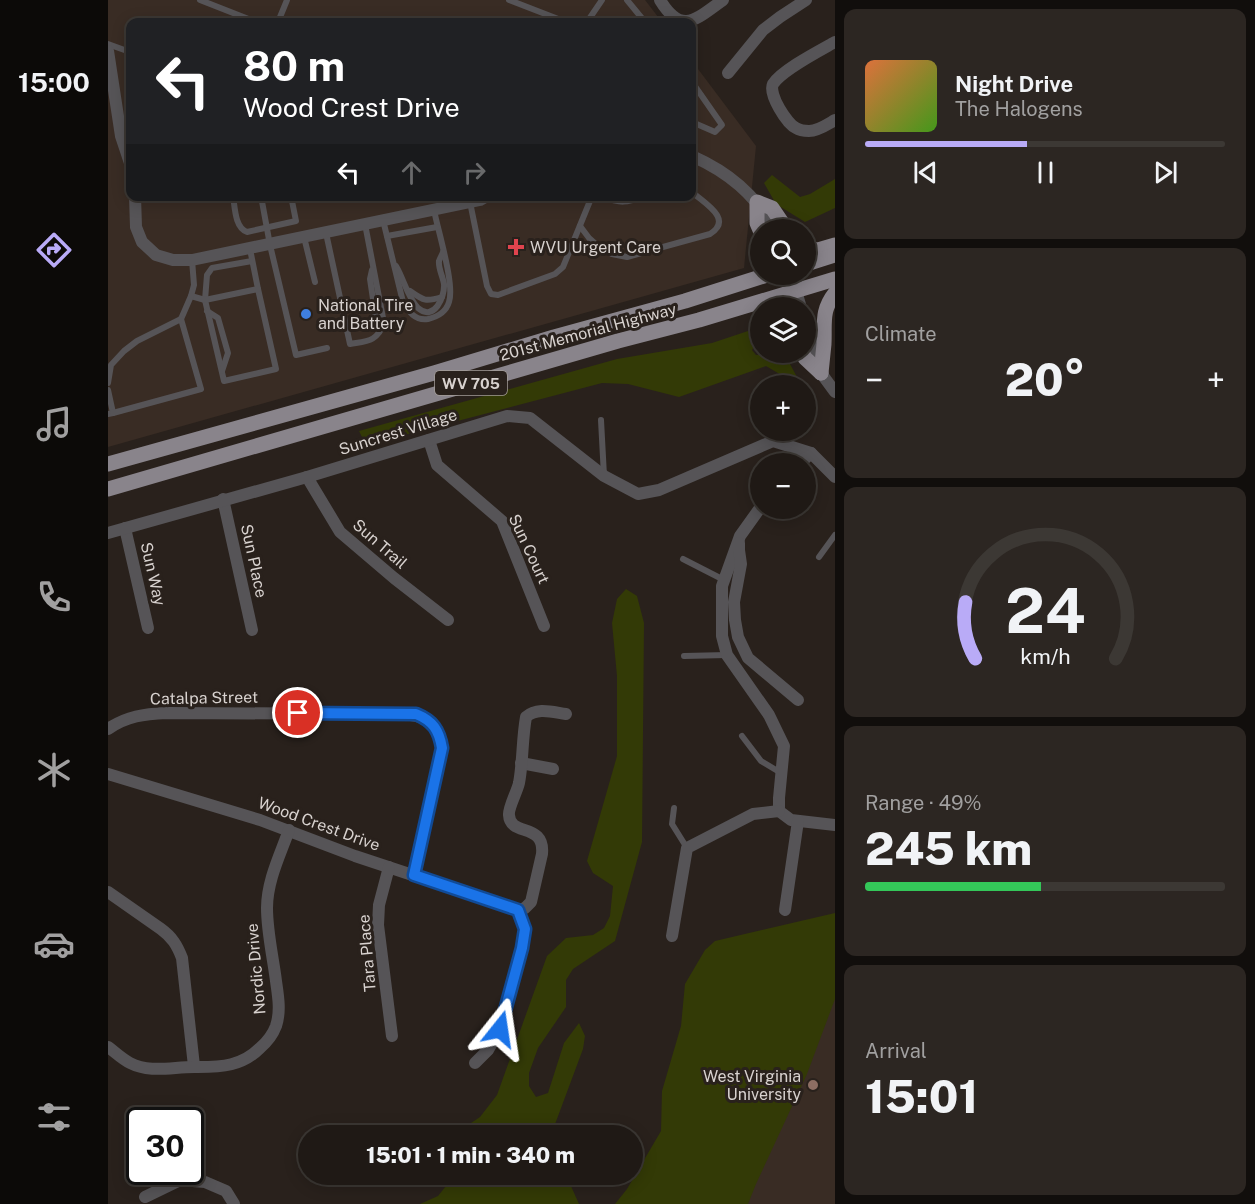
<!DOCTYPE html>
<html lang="en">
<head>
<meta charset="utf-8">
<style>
  body { margin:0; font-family:"Public Sans",sans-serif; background:#2c2622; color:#f1f3f6; height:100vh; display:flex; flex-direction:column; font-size:22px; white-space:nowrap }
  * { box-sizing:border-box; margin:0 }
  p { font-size:20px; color:#a1a0a0 }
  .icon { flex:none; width:33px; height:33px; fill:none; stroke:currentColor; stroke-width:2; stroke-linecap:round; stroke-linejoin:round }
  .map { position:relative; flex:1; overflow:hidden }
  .panel { display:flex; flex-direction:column; gap:9px; padding:9px; background:#110e0c; width:420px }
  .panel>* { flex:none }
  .hud { position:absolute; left:18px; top:18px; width:570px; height:183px; border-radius:12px; box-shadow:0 3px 15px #0003,0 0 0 2px #3c3834; background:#202124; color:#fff; overflow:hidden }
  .controls { position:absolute; left:642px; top:219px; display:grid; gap:12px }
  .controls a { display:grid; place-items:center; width:66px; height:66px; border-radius:50%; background:#1f1915; box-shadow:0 3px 15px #0003,0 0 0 2px #3c3834; font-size:30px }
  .speed { position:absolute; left:18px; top:1107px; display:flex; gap:12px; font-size:30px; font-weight:700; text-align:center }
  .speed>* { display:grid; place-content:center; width:78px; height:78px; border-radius:50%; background:#1f1915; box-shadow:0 3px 15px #0003,0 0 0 2px #3c3834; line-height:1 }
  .speed .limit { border:3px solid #111; border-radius:9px; background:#fff; color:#111 }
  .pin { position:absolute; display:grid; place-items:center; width:51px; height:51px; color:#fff; margin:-26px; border:3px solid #fff; border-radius:50%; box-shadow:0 2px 6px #0007 }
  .me { position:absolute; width:66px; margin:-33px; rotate:15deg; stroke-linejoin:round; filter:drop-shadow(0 0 4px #0008) }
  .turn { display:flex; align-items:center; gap:21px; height:126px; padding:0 18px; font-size:27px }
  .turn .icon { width:78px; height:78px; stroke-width:2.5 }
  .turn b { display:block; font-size:42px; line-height:51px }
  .lanes { display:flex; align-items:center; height:57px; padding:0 18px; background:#0003; justify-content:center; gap:30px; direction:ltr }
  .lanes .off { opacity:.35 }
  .big { font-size:45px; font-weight:800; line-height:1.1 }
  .panel .widget { flex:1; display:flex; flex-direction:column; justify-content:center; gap:9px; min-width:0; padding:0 21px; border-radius:12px; background:#2c2622 }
  .panel .dial { align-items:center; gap:0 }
  .dial svg { height:156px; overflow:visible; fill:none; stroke:#3c3834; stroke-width:7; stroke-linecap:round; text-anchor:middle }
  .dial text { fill:#f1f3f6; stroke:none }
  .song { display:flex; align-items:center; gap:18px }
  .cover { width:72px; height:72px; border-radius:9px; background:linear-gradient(135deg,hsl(20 70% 55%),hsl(100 70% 35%)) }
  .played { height:6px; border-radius:3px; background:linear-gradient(90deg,#b9abf7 45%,#3c3834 45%) }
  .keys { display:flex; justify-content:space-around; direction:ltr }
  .heat { display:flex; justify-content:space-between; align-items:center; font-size:33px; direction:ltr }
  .charge { height:9px; border-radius:4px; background:linear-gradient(90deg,#34c759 49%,#3c3834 0) }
  .trip { position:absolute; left:190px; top:1125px; width:345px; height:60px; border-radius:30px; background:#1f1915; box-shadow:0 3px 15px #0003,0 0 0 2px #3c3834; font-weight:800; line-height:60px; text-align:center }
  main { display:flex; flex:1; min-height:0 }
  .dock { display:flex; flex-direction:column; width:108px; justify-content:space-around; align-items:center; background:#0c0a08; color:#a1a0a0 }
  .dock .icon { width:42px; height:42px }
  .dock .current { color:#b9abf7 }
  .dock b { font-size:27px; color:#f1f3f6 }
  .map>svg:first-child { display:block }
  .built { fill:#392c24 }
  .green { fill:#333a06 }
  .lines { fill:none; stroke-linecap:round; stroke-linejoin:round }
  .service { stroke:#565457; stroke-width:6 }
  .minor { stroke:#565457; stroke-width:12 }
  .primary { stroke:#89848b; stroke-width:15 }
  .route-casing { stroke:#114b97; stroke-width:15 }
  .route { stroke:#1a73e8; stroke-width:10 }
  .health-dot { fill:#e0444e; stroke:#29211c; stroke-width:2 }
  .shop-dot { fill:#3f7fe0; stroke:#29211c; stroke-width:2 }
  .education-dot { fill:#8d6e63; stroke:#29211c; stroke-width:2 }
  .labels { text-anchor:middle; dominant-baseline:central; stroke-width:6; stroke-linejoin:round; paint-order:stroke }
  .shield { fill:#29211c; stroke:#a49d99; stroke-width:1.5 }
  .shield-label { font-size:15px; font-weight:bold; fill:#d8d2cf }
  .poi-label { font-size:16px; fill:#d8d2cf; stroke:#29211c; text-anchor:start }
  .street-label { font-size:16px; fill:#d8d2cf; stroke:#29211c }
</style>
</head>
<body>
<main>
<nav class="dock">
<b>15:00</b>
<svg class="icon current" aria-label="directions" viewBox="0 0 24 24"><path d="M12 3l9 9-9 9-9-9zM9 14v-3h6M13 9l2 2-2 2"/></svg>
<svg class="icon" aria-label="music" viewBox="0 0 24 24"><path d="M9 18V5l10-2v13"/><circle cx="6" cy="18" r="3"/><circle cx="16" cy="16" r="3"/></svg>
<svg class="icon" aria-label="phone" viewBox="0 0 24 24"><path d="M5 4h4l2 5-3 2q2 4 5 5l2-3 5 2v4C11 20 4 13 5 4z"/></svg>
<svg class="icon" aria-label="climate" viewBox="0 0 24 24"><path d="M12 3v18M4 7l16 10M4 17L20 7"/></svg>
<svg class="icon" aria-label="car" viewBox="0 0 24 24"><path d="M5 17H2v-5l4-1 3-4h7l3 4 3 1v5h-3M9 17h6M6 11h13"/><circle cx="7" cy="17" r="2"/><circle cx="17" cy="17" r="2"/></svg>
<svg class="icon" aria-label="filters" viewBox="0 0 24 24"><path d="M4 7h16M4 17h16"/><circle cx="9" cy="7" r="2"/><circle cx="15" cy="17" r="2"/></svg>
</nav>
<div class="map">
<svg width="727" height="1204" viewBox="0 0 727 1204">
  <rect width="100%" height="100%" fill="#29211c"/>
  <g class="built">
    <polygon points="0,0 537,0 554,22 22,22 22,196 584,196 584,61 648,146 636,268 0,447"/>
    <polygon points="727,985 727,1204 638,1204"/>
  </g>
  <g class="green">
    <polygon points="664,175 692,197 702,194 727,179 727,208 697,222 668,204 656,183"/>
    <polygon points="652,327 652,340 644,350 648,355 676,353 689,377 685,382 658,366 571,397 520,384 494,383 258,445 251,431 509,359 604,343"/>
    <polygon points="518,589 529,596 536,623 534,842 507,941 465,969 458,980 458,1007 430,1048 421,1073 421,1086 428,1097 440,1093 456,1043 471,1023 477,1036 475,1049 443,1135 345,1135 372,1117 389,1095 439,956 458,938 485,935 496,928 502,916 505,886 485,873 479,861 509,756 509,676 504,623 509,599"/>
    <polygon points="727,913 727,999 699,1074 648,1184 640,1204 507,1204 519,1189 553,1131 554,1091 573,1026 577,984 597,950 607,941"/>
    <polygon points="333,1174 458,1175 471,1204 312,1204 330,1196 338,1186"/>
  </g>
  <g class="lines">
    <g class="service">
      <polyline points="92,0 148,22"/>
      <polyline points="401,0 458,22"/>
      <polyline points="519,0 537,22"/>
      <polyline points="170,22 179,0"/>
      <polyline points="479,22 494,0"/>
      <polyline points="0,44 22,52"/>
      <polyline points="584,82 614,125 607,132 584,122"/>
      <path d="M125,196c2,12 2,32 14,36l49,-11 -5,-25"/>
      <polyline points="153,196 162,245 188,355 219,348"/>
      <path d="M493,196c20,8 25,7 45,0"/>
      <polyline points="362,202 379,286 383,294 390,295 447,274 455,267 484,196"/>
      <path d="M275,220l20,82c6,10 12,19 25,17 9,-2 18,-7 21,-17 6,-17 -11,-71 -15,-92"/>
      <path d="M472,226l9,12 10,9 13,7 15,3 83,-23c24,-15 -6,-31 -18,-42"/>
      <path d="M218,233l24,111c17,-3 27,-2 34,-21l-19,-99"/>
      <polyline points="279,236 329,227"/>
      <polyline points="196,237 207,282"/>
      <polyline points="144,261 104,268 99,275 97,300 116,381 168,369 150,289"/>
      <path d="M288,266c8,13 11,31 22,42 16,14 27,-11 26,-24 -1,-7 -6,-16 -5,-23 0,-1 4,-8 4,-9"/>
      <polyline points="264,270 262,279 268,319 274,327"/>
      <path d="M302,291c14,10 16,11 32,6"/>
      <polyline points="83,296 97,300 150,289 142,249"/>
      <polyline points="99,311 110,318 120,353 114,371"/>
      <polyline points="0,383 3,365 16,351 29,341 73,319 83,296 86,285 84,260"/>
      <polyline points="0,390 5,413 0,414"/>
      <polyline points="5,413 93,389 73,319"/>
      <polyline points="493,420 496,476"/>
      <polyline points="711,557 727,535"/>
      <polyline points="575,559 616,580"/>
      <polyline points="576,656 619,655"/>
      <polyline points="634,736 653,761 673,773"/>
      <polyline points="566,808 564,824 579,848"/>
    </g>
    <g class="minor">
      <path d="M552,0c22,36 36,19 63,0"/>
      <path d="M727,42c-16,9 -53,28 -62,42 -5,10 14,40 23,44 3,2 10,3 13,3 9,0 19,-7 26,-11"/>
      <polyline points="0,51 13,136 22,163"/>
      <polyline points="620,73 655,30 672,17 698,0"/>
      <path d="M584,156c36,16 63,38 83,74"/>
      <polyline points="27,196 28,227 34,242 48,255 65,260 84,260 372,200 379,196"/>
      <polyline points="683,274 693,308"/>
      <polyline points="698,322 713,373 727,392"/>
      <polyline points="321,440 329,465 394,521 436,626"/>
      <polyline points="691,464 703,453"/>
      <polyline points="199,477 232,532 286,578 340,620"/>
      <polyline points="115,499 144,630"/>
      <polyline points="652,508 632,536 614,586 614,636 619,655 661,715 676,746 671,798 671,811 683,820 727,825"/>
      <polyline points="17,528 40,628"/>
      <polyline points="0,533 199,477 399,416 422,418 496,476 530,494 551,490 665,441 703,453 727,477"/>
      <polyline points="631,543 631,550 633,564 626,602 627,620 630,637 640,658 690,700"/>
      <path d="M0,729c19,-13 36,-15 59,-16l233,1c26,1 38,7 42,34l-29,127"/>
      <polyline points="413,763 445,769"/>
      <polyline points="0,774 152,820 247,856 410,910"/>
      <polyline points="281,867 271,905 270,925 284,1036"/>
      <path d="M0,892l53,37c11,8 16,16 21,29l12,108"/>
      <polyline points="677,910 690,821"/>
      <polyline points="564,936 579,848 645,814 671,811"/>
      <path d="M0,1047c7,5 14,12 22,16 21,11 45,3 68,4 24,0 44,-1 62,-19 7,-6 13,-14 16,-22 5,-15 2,-31 0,-45 -3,-24 -9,-49 -9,-73 0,-27 13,-53 22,-78"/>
      <path d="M367,1063l13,-13 12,-21 22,-81 3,-19 -7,-19 7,-2 6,-6 11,-48c3,-32 -32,-17 -33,-39 -1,-7 8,-23 10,-32 4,-21 3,-44 7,-66 11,-10 26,-5 40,-3"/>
      <polyline points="37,1197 72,1180 97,1182 118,1191 126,1204"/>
    </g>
    <g class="primary">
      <polyline points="652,230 649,223 649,202 664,208 679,230"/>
      <polyline points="698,248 710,250 727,245"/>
      <polyline points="698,264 727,255"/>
      <polyline points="694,352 697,358 713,373"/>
      <path d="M713,373c1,-10 2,-20 3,-29 1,-21 -3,-33 11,-51"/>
      <polyline points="0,464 326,373 446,337 577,301 662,274"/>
      <polyline points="0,489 510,341 591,320 727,279"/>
    </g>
  </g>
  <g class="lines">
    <g class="route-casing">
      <path id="route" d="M190,713l118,1c17,7 23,16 26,34l-28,127 104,35 7,19 -3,19 -22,81"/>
    </g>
    <use href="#route" class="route"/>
  </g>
  <path class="health-dot" d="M405 238h6v6h6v6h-6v6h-6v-6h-6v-6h6z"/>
  <circle class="shop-dot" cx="198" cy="314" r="6"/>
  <circle class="education-dot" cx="705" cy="1085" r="6"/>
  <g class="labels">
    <rect class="shield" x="327" y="371" width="72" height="24" rx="4.5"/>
    <g class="shield-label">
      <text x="363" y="383">WV 705</text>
    </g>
    <g class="poi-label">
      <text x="422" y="247">WVU Urgent Care</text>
      <text x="210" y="305">National Tire<tspan x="210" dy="18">and Battery</tspan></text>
      <text x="693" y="1076" text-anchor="end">West Virginia<tspan x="693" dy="18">University</tspan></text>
    </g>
    <g class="street-label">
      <text transform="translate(480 332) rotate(-15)">201st Memorial Highway</text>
      <text transform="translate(290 432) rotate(-17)">Suncrest Village</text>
      <text transform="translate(272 544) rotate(41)">Sun Trail</text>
      <text transform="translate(421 549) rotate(65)">Sun Court</text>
      <text transform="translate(146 561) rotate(78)">Sun Place</text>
      <text transform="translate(45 574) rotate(77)">Sun Way</text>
      <text transform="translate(96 698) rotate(-1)">Catalpa Street</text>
      <text transform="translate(211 824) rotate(20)">Wood Crest Drive</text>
      <text transform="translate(259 953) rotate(-95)">Tara Place</text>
      <text transform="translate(148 969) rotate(-95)">Nordic Drive</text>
    </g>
  </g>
</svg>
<div class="controls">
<a><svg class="icon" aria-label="search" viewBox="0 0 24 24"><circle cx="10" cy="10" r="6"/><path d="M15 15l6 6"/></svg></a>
<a><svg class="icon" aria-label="layers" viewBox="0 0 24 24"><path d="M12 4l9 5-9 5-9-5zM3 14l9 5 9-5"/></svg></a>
<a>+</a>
<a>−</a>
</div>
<div class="speed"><div class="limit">30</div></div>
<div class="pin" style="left:190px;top:713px;background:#d93025"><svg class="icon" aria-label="arrive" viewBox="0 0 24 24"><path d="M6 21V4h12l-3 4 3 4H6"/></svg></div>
<svg class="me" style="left:392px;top:1029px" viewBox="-20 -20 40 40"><path d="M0-17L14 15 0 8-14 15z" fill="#1a73e8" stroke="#fff" stroke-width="4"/></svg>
<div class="trip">15:01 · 1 min · 340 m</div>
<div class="hud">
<div class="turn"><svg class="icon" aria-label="left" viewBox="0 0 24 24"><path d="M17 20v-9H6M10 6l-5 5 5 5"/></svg><div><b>80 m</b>Wood Crest Drive</div></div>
<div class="lanes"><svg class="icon" aria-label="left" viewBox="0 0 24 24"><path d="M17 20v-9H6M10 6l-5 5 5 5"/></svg><svg class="icon off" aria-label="ahead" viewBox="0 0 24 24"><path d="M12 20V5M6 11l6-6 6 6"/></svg><svg class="icon off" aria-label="right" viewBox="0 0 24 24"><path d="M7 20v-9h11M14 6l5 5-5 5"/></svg></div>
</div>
</div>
<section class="panel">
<div class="widget">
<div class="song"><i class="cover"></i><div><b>Night Drive</b><p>The Halogens</p></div></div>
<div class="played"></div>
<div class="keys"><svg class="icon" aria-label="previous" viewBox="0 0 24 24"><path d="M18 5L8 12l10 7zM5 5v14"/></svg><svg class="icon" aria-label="pause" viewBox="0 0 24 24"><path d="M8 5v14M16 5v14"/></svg><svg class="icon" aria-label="next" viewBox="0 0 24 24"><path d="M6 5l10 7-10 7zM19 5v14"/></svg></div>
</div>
<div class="widget"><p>Climate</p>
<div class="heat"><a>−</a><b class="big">20°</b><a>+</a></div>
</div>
<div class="widget dial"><svg viewBox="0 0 100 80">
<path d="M14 69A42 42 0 1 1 86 69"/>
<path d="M14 69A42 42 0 0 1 9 40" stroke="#b9abf7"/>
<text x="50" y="56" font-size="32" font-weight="700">24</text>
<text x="50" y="72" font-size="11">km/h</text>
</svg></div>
<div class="widget"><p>Range · 49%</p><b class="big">245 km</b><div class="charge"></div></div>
<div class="widget"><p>Arrival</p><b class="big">15:01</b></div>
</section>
</main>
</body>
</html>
